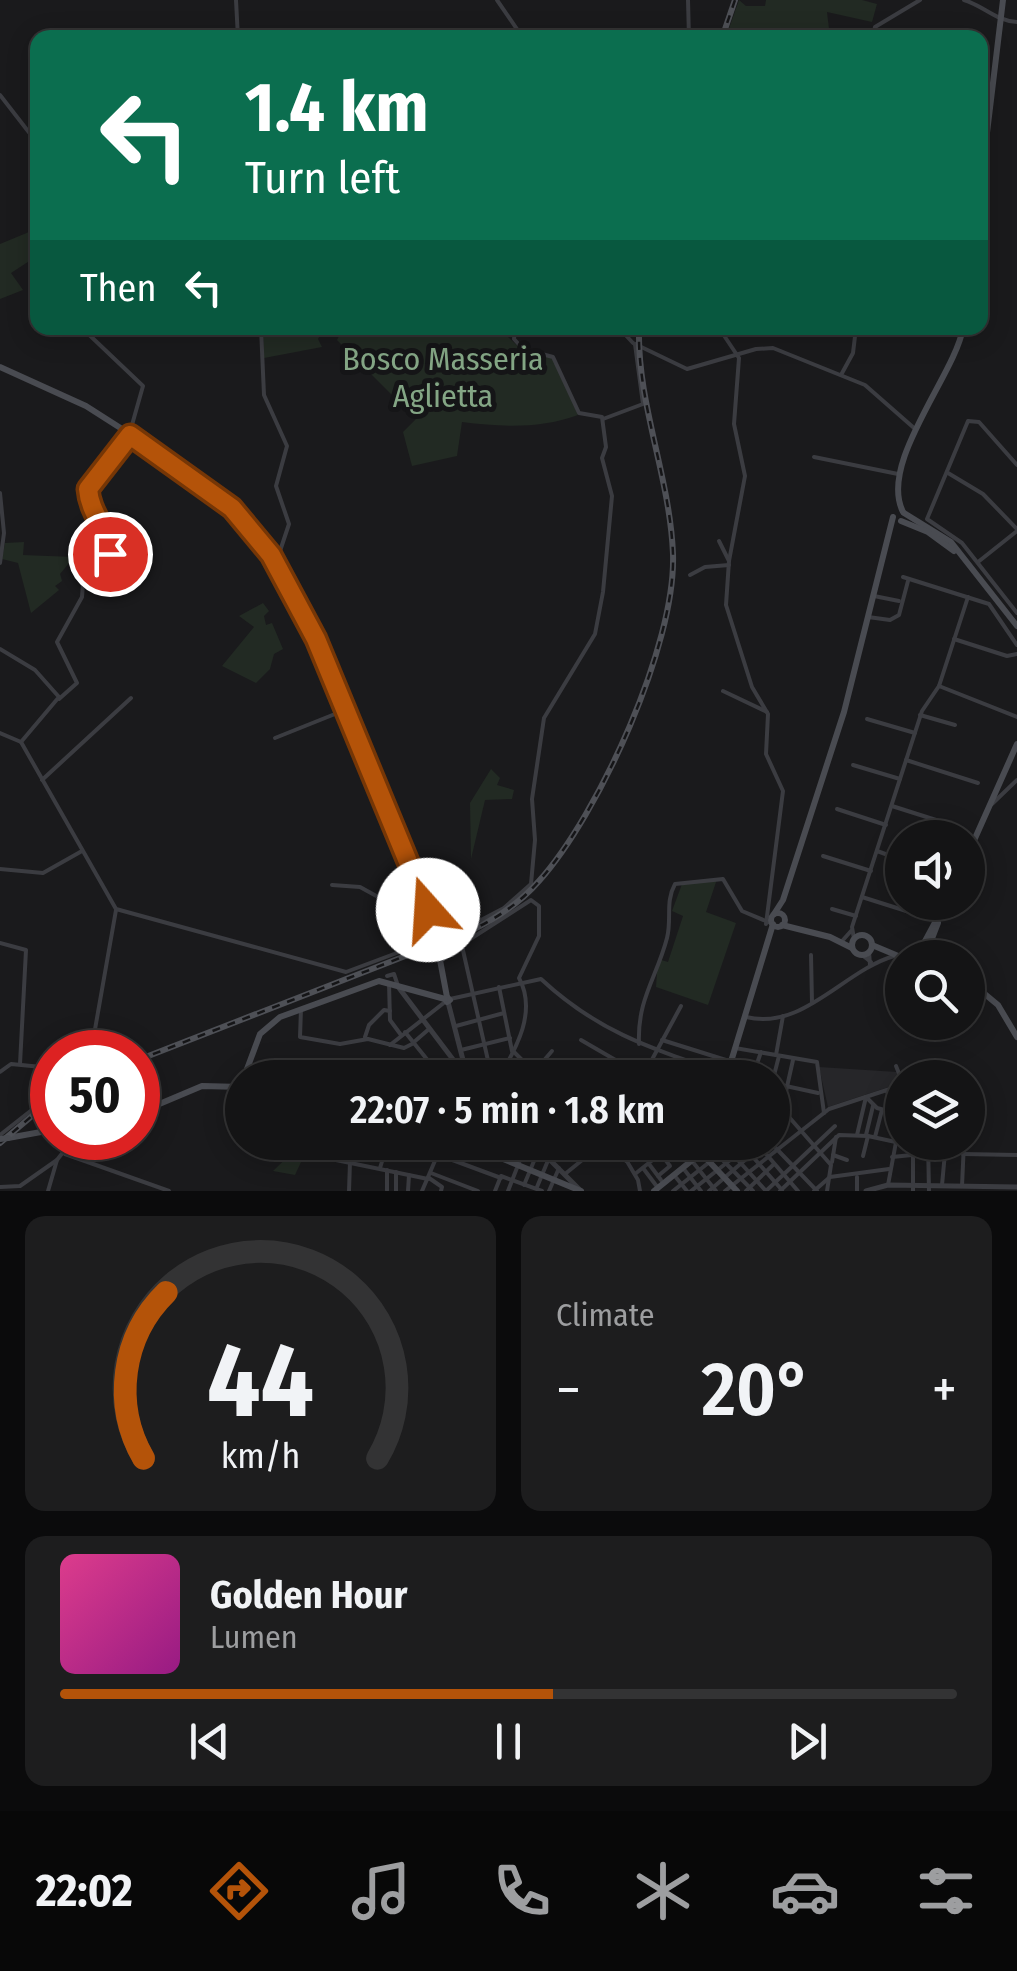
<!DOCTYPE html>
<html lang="en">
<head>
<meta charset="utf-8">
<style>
  body { margin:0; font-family:"Fira Sans Condensed",sans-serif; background:#1d1d1e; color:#f1f3f6; height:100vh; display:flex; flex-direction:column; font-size:38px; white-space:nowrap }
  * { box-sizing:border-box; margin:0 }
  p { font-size:32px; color:#9d9ea0 }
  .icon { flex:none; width:55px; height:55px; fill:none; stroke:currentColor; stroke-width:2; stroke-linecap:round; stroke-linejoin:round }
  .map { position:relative; height:1191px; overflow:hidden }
  .sheet { display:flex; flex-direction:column; gap:25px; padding:25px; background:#0b0b0c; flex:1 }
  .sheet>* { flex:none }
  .hud { position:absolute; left:30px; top:30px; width:958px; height:305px; border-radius:20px; box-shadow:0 5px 25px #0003,0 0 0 2px #333334; background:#0b6e4f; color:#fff; overflow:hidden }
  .tools { position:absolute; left:885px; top:820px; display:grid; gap:20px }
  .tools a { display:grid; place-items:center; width:100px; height:100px; border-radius:50%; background:#141415; box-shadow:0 5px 25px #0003,0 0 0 2px #333334; font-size:50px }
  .speed { position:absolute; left:30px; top:1030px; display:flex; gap:20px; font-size:50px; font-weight:700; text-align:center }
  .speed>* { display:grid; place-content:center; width:130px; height:130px; border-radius:50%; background:#141415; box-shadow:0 5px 25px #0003,0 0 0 2px #333334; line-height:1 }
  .speed .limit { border:15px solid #d22; background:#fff; color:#111 }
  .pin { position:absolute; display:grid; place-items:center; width:85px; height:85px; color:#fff; margin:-42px; border:5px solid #fff; border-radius:50%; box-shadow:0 2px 10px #0007 }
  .me { position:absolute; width:110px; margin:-55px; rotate:341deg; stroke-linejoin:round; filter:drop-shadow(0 0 8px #0008) }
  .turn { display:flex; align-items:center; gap:35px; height:210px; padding:0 50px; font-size:45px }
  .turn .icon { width:130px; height:130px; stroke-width:2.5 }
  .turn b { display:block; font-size:70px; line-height:85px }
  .then { display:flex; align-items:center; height:95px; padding:0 50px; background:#0003; gap:20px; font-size:38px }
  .big { font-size:75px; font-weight:600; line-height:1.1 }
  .sheet .widget { flex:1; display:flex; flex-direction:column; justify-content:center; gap:15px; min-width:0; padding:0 35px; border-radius:20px; background:#1d1d1e }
  .sheet .dial { align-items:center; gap:0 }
  .dial svg { height:260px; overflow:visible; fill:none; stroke:#333334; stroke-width:7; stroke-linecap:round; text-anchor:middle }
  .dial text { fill:#f1f3f6; stroke:none }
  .song { display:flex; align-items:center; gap:30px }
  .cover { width:120px; height:120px; border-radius:15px; background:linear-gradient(135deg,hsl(330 70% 55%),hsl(310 70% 35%)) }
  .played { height:10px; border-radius:5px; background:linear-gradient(90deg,#b45309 55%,#333334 55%) }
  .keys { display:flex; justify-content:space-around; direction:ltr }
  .heat { display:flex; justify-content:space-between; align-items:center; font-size:55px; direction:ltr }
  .sheet .tiles { flex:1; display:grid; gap:25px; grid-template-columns:1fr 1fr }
  .widget:last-child { grid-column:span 2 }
  .trip { position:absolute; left:225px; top:1060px; width:565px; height:100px; border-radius:50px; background:#141415; box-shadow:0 5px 25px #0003,0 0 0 2px #333334; font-weight:600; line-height:100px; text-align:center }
  .tab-bar { display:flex; height:160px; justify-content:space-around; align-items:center; background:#080808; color:#9d9ea0 }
  .tab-bar .icon { width:70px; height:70px }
  .tab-bar .current { color:#b45309 }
  .tab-bar b { font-size:45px; color:#f1f3f6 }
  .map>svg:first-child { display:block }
  .built { fill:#262629 }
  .green { fill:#222a23 }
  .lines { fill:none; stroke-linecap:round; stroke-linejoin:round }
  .minor { stroke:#3b3c41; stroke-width:4 }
  .tertiary { stroke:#3b3c41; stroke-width:5 }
  .secondary { stroke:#494b51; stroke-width:6 }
  .rail-casing { stroke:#4e5056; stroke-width:6 }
  .rail { stroke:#151517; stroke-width:2.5; stroke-dasharray:8; stroke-linecap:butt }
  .secondary-bridge { stroke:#494b51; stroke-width:6 }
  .route-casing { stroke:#753606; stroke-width:25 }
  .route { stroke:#b45309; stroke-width:18 }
  .labels { text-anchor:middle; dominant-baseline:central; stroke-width:10; stroke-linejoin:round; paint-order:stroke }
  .park-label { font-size:32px; fill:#84a685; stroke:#151517 }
</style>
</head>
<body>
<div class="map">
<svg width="1017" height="1191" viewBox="0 0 1017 1191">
  <rect width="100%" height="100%" fill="#1a1a1c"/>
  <polygon class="built" points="819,1067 897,1072 901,1083 828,1107"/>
  <g class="green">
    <polygon points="739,0 746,6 765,6 766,0 862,0 877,4 872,22 827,12 830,37 726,37"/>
    <polygon points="29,232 37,237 37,256 11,273 23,290 0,299 0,244"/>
    <polygon points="263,328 324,328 318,339 322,347 264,358"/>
    <path d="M338,328h141l29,9 15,14 30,6 25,58c-38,14 -76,12 -116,7l-5,34 -45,10 -9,-34 13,-13 -79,-79 4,-8z"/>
    <polygon points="24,542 23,555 74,557 60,574 62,581 55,586 59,590 31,613 18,563 2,559 5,543"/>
    <polygon points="263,603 269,611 264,616 266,625 272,623 283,649 274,654 270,669 256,683 222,666 254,627 239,616"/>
    <polygon points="491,769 500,778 497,785 514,790 512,799 485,800 471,859 470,803"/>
    <polygon points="717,879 706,912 736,923 708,1005 656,987 658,959 668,962 683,916 672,911 682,884"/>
    <polygon points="302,1143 331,1144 336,1149 334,1160 301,1162 295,1175 273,1171"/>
  </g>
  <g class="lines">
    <g class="minor">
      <polyline points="236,0 238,38"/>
      <polyline points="497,0 523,38"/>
      <polyline points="688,0 689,38"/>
      <path d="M964,0c20,6 32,21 53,22"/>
      <polyline points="872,38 875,27 920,0"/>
      <polyline points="0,95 38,144"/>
      <polyline points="261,328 264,395 287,446 276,486 289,524 276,563"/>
      <polyline points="619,328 633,343 687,369 756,349 773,348 865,385 914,428"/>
      <polyline points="719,328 739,358 734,424 745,476 729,561 726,605 752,687 768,714 766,754 783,791 766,924"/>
      <polyline points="841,375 853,353 856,328"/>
      <polyline points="603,419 643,404 635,344"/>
      <polyline points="814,457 898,474"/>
      <polyline points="1017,465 979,422 968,421 927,519 962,543 1017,613"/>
      <polyline points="948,473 983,494 1017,529"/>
      <polyline points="0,493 4,533 0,563"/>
      <polyline points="719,541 729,561"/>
      <polyline points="978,562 1017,531"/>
      <polyline points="690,575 705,567 729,565"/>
      <polyline points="903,577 989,604 1017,645"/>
      <polyline points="874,596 899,601"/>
      <polyline points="868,617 890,620 899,615 908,581"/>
      <polyline points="954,639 1007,656 1017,654"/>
      <polyline points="0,649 35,670 59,697 21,742"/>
      <polyline points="939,686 1017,717"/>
      <polyline points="723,691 767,712"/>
      <path d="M59,699l18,-16 -20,-41 25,-45 1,-13 27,-30c-1,-26 -22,-40 -21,-67l39,-48 15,-53 -61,-58"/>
      <polyline points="920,715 955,725"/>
      <polyline points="867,719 915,733"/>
      <polyline points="0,733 21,742 116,909 346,972 442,936"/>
      <polyline points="275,738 345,710"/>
      <polyline points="906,760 978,783"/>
      <polyline points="853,765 900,779"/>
      <polyline points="42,780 131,698"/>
      <polyline points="992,804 1017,780"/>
      <polyline points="892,806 958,827"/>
      <polyline points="837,809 886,825"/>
      <polyline points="877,851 902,860"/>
      <polyline points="823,856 871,871"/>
      <polyline points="0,869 43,873 82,851"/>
      <polyline points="332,885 360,887 400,909 429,913"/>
      <polyline points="862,897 919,915"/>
      <polyline points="832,909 856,916"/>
      <polyline points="458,932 504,908 531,884 535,840 532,799 544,718 595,634 603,592 612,496 602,458 606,447 602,417 579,413 553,357 523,349 514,339 515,328"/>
      <polyline points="854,939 852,927 922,711 939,686 968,597"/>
      <polyline points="843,940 851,931"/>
      <polyline points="0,943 26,950 20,1064"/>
      <path d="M461,945l70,-45 8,6v30l-20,42c18,33 -2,69 -20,100"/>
      <polyline points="462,946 492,1078"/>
      <polyline points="869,952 870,965"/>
      <polyline points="811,955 812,1003"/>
      <polyline points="862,955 871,962"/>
      <polyline points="387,976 394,974 398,986"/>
      <polyline points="389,983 390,1020 401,1035"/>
      <polyline points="499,987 512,1051"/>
      <path d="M450,999l91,-20c58,54 112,70 186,95"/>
      <polyline points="301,1009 300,1037 340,1044 368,1039 404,1048 414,1043"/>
      <path d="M746,1017c57,14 97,-46 148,-61"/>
      <polyline points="456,1026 504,1013"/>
      <polyline points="405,1032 442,1078"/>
      <polyline points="365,1037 369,1025 384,1010 390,1011"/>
      <polyline points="581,1040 643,1076"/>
      <polyline points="662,1040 729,1061"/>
      <polyline points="414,1042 429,1029"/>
      <path d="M639,1044c-2,-45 18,-67 28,-106 5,-19 -2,-36 8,-54l48,-5 19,32 31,13"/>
      <polyline points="390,1045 445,1002"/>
      <polyline points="735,1048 817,1062 824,1113"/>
      <polyline points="461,1050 510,1038"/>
      <polyline points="91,1052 116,910"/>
      <polyline points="514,1052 540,1078"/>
      <polyline points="776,1055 783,1016"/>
      <polyline points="779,1056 772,1083 818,1093"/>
      <polyline points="896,1066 902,1081"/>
      <polyline points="646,1071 679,1078"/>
      <polyline points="0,1072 11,1064 52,1068"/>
      <polyline points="534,1072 552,1051"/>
      <polyline points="472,1075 490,1070"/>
      <polyline points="578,1077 579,1078"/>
      <polyline points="445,1078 457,1068"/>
      <polyline points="642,1078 681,1006"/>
      <polyline points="752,1078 761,1052"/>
      <polyline points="887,1092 902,1095"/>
      <polyline points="866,1097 877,1108 900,1114"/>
      <polyline points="772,1107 782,1109 831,1165 827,1191"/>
      <polyline points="782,1109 793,1060"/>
      <polyline points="0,1135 52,1094"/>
      <polyline points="857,1135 866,1097"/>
      <polyline points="866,1135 873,1106"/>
      <polyline points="875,1137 882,1110"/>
      <polyline points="341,1142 336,1160 428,1179"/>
      <polyline points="584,1142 625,1158"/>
      <polyline points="652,1142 670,1166 658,1176"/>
      <polyline points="686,1142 691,1161"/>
      <polyline points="705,1142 753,1191"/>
      <polyline points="770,1142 817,1191"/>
      <polyline points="928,1142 929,1191"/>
      <polyline points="692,1144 692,1142"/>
      <polyline points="727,1148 766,1191"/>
      <polyline points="761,1148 798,1191"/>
      <polyline points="65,1154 169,1191"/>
      <polyline points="963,1154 1017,1155"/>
      <polyline points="439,1155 501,1178"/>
      <polyline points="833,1155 847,1160"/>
      <polyline points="752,1156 782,1190"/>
      <polyline points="863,1156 868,1136"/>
      <polyline points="892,1157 912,1155"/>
      <polyline points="625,1158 638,1180 640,1191"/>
      <polyline points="625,1158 626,1142"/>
      <polyline points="626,1161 654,1142"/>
      <polyline points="692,1161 716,1191"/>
      <polyline points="832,1162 836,1137"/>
      <polyline points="649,1164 661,1180"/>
      <polyline points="380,1168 388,1142"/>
      <polyline points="643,1168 658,1188"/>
      <polyline points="683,1168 701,1191"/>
      <polyline points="431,1173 478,1191"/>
      <polyline points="565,1174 597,1148"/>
      <polyline points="635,1174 675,1142"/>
      <polyline points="674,1175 687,1191"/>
      <polyline points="857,1177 857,1191"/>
      <polyline points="429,1178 442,1187 441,1191"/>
      <polyline points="524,1185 539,1149"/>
      <polyline points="888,1185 902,1110"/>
      <polyline points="942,1185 946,1142"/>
      <polyline points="962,1186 964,1142"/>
      <polyline points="0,1187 20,1186 57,1160"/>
      <polyline points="537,1187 549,1158 563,1142"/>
      <polyline points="387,1190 387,1170"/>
      <polyline points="48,1191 57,1160 74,1138"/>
      <polyline points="349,1191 350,1162"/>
      <polyline points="396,1191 396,1172"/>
      <polyline points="408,1191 409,1175"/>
      <polyline points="422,1191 443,1142"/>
      <polyline points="495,1191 501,1176 542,1191"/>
      <polyline points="508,1191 527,1142"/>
      <polyline points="549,1191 559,1168"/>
      <polyline points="673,1191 727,1148"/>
      <polyline points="691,1191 734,1157"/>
      <polyline points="709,1191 766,1142"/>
      <polyline points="725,1191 829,1109 902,1085"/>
      <polyline points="746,1191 774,1164"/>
      <polyline points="766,1191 835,1126"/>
      <polyline points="780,1191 839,1135 868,1136 928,1149"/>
      <polyline points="814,1191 830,1177 889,1169"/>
      <polyline points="913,1191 913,1142"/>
    </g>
    <g class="tertiary">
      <polyline points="399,988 467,1078"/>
      <polyline points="448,1002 463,1060 473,1078"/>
      <polyline points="532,1142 581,1191"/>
      <polyline points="866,1191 888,1185 1017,1187"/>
    </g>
    <g class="secondary">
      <polyline points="980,191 1003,0"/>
      <polyline points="0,367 86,406 169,459 233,508 264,545 316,639 421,884 432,924 442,936 460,935 460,945 440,960 447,997"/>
      <path d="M903,512c-25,-49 52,-137 60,-184"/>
      <polyline points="904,513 951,542 1017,626"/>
      <polyline points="901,521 928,532 954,551"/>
      <polyline points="968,854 1017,744"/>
      <circle cx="778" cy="920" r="7"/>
      <polyline points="774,914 783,900 844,712 893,517"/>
      <polyline points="782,925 830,937 852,948"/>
      <circle cx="862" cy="945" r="10"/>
      <polyline points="872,945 903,958"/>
      <polyline points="926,954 938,923"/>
      <polyline points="916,958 946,902"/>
      <polyline points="968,980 998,1005 1017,1037"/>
      <polygon points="447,997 450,1000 447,1002 445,999"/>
      <polyline points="244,1077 260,1034 280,1017 379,981 445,999"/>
      <polyline points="726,1078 773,924"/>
      <polyline points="138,1113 202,1086 242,1087"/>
      <polyline points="8,1138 52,1130"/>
      <polyline points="462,1142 581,1191"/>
      <polyline points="701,1153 737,1191"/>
      <polyline points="701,1153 705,1142"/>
      <polyline points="654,1191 701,1153"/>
    </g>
    <g class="rail-casing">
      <g id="rail">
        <polyline points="722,38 735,0"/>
        <path d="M138,1060l334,-130c25,-12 48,-27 67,-49 60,-67 137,-236 134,-327 -3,-77 -36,-150 -34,-226"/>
        <polyline points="0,1143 52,1099"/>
      </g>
    </g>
    <use href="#rail" class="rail"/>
    <polyline class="secondary-bridge" points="0,1139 8,1138"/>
  </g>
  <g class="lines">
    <g class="route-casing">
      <path id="route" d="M110,554c-1,-25 -20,-39 -22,-65l42,-54 102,73 39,47 45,84 112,271"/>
    </g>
    <use href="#route" class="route"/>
  </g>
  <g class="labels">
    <g class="park-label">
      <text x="443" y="359">Bosco Masseria<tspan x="443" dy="37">Aglietta</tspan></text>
    </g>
  </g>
</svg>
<div class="tools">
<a><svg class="icon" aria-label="sound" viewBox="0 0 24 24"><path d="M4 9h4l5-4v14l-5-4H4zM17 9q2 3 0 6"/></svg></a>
<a><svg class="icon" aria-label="search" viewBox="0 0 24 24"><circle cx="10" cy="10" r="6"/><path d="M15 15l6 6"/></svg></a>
<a><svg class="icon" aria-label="layers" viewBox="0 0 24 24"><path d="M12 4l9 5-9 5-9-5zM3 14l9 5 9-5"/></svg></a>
</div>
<div class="speed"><div class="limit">50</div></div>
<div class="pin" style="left:110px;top:554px;background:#d93025"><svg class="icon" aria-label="arrive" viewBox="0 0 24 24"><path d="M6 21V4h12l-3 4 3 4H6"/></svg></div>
<svg class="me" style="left:428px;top:910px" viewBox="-20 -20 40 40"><circle r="19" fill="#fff"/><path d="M0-13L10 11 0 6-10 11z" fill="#b45309"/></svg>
<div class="trip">22:07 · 5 min · 1.8 km</div>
<div class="hud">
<div class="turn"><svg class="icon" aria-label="left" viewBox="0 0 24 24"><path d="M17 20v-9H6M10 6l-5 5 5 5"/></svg><div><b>1.4 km</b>Turn left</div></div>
<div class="then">Then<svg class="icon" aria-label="left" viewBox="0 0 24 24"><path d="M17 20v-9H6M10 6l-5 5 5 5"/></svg></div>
</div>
</div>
<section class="sheet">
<div class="tiles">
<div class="widget dial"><svg viewBox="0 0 100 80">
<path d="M14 69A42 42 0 1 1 86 69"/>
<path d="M14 69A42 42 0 0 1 21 18" stroke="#b45309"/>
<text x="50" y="56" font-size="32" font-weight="700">44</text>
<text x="50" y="72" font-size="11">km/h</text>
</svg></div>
<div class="widget"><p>Climate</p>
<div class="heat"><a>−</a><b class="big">20°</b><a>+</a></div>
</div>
<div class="widget">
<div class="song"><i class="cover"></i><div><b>Golden Hour</b><p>Lumen</p></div></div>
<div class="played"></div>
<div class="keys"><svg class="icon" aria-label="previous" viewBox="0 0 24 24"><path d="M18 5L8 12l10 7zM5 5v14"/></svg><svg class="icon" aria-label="pause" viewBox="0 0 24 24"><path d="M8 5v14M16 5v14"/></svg><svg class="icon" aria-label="next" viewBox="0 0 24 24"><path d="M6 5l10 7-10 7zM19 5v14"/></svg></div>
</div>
</div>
</section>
<nav class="tab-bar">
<b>22:02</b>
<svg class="icon current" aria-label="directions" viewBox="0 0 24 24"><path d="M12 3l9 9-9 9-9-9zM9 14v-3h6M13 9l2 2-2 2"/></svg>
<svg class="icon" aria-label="music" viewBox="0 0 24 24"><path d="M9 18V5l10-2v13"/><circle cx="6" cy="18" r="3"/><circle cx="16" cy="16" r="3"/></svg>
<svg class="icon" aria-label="phone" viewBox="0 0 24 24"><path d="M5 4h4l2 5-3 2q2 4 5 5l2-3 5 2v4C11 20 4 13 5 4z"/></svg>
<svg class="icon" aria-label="climate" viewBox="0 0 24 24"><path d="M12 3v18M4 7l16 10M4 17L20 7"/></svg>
<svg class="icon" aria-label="car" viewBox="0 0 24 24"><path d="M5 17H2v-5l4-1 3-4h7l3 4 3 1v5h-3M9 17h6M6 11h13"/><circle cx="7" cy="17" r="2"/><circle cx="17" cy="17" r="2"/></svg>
<svg class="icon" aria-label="filters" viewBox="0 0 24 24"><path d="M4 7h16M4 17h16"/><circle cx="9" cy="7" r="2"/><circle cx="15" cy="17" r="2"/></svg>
</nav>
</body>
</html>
